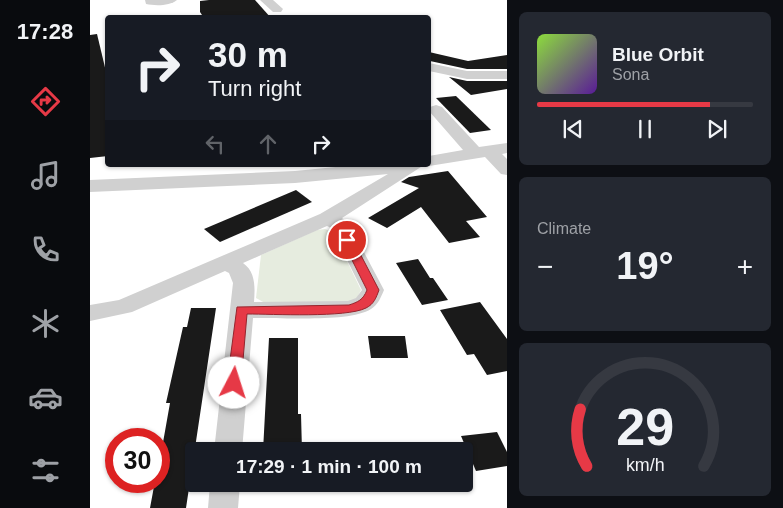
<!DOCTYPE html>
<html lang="en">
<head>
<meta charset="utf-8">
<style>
  body { margin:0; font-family:Arial,sans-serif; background:#242831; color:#f1f3f6; height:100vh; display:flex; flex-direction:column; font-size:19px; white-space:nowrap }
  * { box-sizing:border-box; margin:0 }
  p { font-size:16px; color:#9ea1a6 }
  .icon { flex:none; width:28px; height:28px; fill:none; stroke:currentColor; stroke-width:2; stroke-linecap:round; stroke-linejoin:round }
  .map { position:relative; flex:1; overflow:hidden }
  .drawer { display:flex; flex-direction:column; gap:12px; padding:12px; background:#0d0f14; width:276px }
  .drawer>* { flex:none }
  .banner { position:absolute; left:15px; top:15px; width:326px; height:152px; border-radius:5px; box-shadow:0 1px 4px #0004; background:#171b24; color:#f1f3f6; overflow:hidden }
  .speed { position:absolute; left:15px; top:428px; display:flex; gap:10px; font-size:25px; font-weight:700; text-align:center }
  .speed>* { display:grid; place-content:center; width:65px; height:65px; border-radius:50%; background:#171b24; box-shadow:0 1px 4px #0004; line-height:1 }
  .speed .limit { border:8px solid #d22; background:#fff; color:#111 }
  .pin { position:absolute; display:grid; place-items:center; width:42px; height:42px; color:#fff; margin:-21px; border:2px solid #fff; border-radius:50%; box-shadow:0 1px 5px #0007 }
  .me { position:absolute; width:55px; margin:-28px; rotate:5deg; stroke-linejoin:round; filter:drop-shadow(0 0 4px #0008) }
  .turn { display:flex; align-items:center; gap:18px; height:105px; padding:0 20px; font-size:22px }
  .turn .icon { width:65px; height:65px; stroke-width:2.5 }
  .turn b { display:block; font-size:35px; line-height:42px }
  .lanes { display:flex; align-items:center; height:48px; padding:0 20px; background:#0003; justify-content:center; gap:25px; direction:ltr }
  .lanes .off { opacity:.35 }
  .big { font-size:38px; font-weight:800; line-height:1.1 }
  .drawer .tile { flex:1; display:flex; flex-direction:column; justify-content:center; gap:8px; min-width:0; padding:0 18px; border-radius:8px; background:#242831 }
  .drawer .dial { align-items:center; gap:0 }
  .dial svg { height:130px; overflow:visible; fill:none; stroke:#363941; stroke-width:7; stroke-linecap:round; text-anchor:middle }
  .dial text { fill:#f1f3f6; stroke:none }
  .song { display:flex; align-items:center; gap:15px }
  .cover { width:60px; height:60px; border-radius:8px; background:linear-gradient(135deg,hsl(90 70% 55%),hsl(270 70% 35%)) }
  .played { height:5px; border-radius:2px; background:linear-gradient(90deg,#e63946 80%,#363941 80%) }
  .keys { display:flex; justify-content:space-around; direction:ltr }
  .heat { display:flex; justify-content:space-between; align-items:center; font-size:28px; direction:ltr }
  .trip { position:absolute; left:95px; top:442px; width:288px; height:50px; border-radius:5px; background:#171b24; box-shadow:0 1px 4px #0004; font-weight:800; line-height:50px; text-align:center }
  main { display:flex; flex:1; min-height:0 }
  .dock { display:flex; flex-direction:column; width:90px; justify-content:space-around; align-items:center; background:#090b0e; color:#9ea1a6 }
  .dock .icon { width:35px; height:35px }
  .dock .selected { color:#e63946 }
  .dock b { font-size:22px; color:#f1f3f6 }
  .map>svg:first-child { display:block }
  .green { fill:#e6ecdf }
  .building { fill:#1a1a1a }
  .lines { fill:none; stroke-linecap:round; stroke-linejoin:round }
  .minor { fill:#d0d0d0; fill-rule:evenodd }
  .route { fill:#e63946; stroke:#96252e }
</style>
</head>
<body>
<main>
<nav class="dock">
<b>17:28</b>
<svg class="icon selected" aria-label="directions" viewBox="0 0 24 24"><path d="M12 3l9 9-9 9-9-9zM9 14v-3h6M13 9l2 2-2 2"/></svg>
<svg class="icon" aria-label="music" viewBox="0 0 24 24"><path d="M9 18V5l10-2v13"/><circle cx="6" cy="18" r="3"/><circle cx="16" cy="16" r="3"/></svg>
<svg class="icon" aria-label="phone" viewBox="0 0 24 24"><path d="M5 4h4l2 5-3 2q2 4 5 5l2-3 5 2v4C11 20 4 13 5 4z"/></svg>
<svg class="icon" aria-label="climate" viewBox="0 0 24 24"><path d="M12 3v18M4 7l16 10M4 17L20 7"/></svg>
<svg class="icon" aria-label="car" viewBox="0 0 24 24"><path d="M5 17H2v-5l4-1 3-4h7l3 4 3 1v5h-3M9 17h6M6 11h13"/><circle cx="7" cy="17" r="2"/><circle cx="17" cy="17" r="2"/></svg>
<svg class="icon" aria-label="filters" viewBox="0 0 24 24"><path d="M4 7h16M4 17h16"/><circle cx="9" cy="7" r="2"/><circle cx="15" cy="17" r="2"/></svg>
</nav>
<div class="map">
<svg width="417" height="508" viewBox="0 0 417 508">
  <rect width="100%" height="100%" fill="#fff"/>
  <polygon class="green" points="235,229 243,232 271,290 267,298 257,303 175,303 166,298 171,255 227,230"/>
  <g class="building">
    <polygon points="119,0 165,0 181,18 114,18 110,12 110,1"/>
    <polygon points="7,34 18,80 18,156 0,158 0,35"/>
    <polygon points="339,52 378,61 417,55 417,69 377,69 340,61"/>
    <polygon points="359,77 377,81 417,81 417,89 381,95"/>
    <polygon points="366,96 401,130 380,133 346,98"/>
    <polygon points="358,171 397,217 376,221 390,237 359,243 331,207 297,228 278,218 329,188 311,182 319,177"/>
    <polygon points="206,190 222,202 130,242 114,229"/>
    <polygon points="328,259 340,278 343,278 358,300 332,305 306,263"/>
    <polygon points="390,302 417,339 417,371 397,375 384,354 377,355 350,310"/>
    <polygon points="101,308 126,308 96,508 60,508 65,481 69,481 69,465 80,403 76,403 93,327 97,327"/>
    <polygon points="278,336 315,336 318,358 281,358"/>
    <polygon points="179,338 208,338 208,414 211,414 212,451 173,451"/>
    <polygon points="407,432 417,452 417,466 386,471 371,436"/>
  </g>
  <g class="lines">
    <g class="minor">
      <path d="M55,0h32c-7,6 -22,6 -31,4z"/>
      <polygon points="170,0 183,0 193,9 191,12 183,12"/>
      <polygon points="339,63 377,71 417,71 417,79 377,79 339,71"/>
      <path d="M346,105l6,2 37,40 28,-4v10l-5,1 5,5v16l-6,-1 -16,-17 -56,9 -5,-1 -82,53 7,6 35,66c-3,7 -6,15 -13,19 -22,14 -90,8 -118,9l-11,133h-28l19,-168 -4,-10 -4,-2 -93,41 -42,9v-16l29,-5 201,-86 68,-40 -93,9 -205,9v-12l205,-9 61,-6h73v-9l34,-6 -34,-39 1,-4zM237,226l4,2 31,62 -6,8 -8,3 -94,1c1,-14 2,-30 -11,-39z"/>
      <polygon points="120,484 150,484 148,508 118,508"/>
    </g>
  </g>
  <path class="route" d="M257,237l6,3 26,50c-3,8 -5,14 -13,18 -20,10 -93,6 -119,6l-6,69 -7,5 -5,-1 -2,-4 10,-76 112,-2c9,-3 14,-5 18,-15l-25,-50z"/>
</svg>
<div class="speed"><div class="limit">30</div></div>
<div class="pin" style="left:257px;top:240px;background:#d93025"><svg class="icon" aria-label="arrive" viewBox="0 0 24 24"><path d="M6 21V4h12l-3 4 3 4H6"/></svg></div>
<svg class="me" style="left:144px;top:383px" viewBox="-20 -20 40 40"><circle r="19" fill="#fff"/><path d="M0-13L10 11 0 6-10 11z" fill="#e63946"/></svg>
<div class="trip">17:29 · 1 min · 100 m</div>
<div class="banner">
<div class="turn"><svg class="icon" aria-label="right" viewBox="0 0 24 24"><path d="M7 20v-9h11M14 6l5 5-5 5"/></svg><div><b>30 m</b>Turn right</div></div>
<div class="lanes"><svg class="icon off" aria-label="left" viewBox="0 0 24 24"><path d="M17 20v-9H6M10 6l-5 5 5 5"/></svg><svg class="icon off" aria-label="ahead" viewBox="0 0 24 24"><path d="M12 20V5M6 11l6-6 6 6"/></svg><svg class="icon" aria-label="right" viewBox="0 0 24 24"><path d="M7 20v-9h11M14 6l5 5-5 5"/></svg></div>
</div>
</div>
<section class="drawer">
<div class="tile">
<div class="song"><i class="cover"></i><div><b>Blue Orbit</b><p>Sona</p></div></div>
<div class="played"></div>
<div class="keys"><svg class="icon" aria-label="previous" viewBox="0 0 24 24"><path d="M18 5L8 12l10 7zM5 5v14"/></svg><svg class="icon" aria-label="pause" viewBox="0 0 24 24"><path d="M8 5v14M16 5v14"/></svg><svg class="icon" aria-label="next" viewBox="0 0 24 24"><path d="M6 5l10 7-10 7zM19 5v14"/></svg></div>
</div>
<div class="tile"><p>Climate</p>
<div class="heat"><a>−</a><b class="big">19°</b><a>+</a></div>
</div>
<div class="tile dial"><svg viewBox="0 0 100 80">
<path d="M14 69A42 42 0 1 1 86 69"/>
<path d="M14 69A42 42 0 0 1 10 34" stroke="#e63946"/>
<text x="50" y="56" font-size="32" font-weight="700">29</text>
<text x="50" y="72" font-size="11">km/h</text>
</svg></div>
</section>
</main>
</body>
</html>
